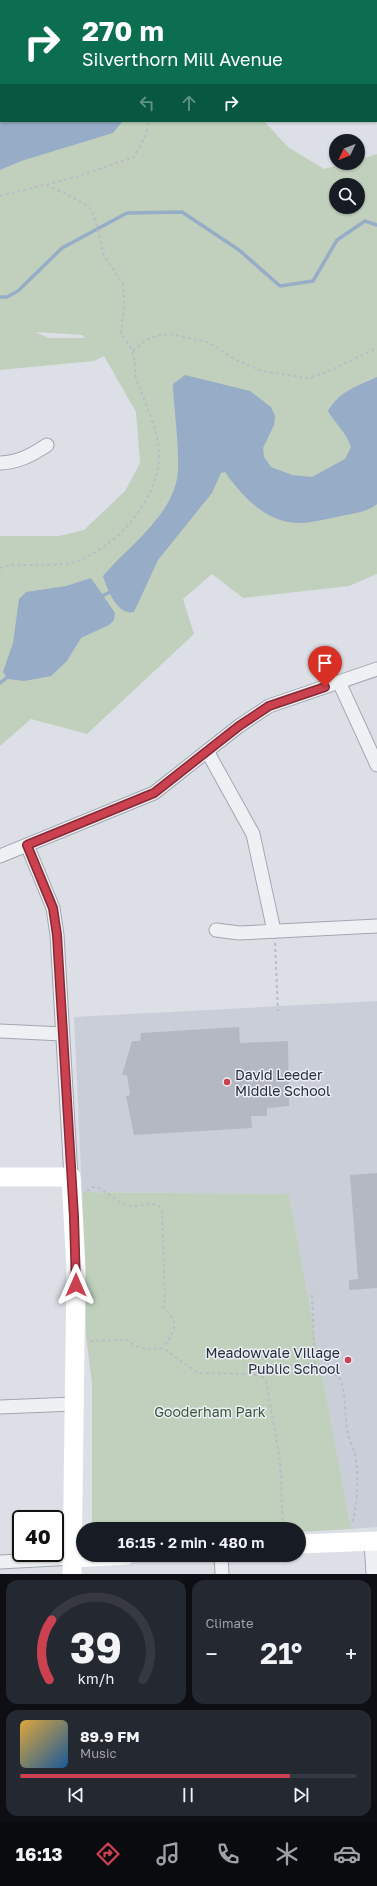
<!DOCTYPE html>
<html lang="en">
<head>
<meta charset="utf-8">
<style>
  body { margin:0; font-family:"Golos Text",sans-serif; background:#242831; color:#f1f3f6; height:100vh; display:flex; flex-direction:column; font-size:15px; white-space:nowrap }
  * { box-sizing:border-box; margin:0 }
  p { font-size:13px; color:#9ea1a6 }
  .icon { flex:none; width:22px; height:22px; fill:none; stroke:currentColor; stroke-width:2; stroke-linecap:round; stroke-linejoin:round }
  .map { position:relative; height:1574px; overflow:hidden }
  .sheet { display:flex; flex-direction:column; gap:6px; padding:6px; background:#0d0f14; flex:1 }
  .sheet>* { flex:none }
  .top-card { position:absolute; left:0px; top:0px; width:377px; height:122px; box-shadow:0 1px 3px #0004; background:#0b6e4f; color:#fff; overflow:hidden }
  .needle { width:26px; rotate:227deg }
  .buttons { position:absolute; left:329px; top:134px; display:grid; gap:8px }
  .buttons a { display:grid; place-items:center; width:36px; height:36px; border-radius:50%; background:#171b24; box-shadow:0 1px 3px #0004; font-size:20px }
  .speed { position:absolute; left:12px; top:1510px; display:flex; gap:8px; font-size:20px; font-weight:700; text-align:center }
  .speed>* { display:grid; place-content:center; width:52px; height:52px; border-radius:50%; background:#171b24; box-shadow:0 1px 3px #0004; line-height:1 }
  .speed .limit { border:2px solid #111; border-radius:6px; background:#fff; color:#111 }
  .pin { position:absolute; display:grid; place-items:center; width:34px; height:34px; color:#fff; margin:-41px -17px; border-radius:50% 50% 50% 0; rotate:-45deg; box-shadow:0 0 4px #0007 }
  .pin .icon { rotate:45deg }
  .me { position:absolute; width:44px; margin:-22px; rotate:0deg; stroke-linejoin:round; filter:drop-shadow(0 0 3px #0008) }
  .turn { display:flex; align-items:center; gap:14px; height:84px; padding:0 16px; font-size:18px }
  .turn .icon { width:52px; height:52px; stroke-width:2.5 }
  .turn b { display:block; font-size:28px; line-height:34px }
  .lanes { display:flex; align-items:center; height:38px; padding:0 16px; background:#0003; justify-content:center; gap:20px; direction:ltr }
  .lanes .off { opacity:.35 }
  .big { font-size:30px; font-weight:600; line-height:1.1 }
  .sheet .card { flex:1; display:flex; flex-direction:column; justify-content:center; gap:6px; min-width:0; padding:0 14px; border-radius:12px; background:#242831 }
  .sheet .dial { align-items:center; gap:0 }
  .dial svg { height:104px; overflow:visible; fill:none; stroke:#363941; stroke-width:7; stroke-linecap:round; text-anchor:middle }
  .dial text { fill:#f1f3f6; stroke:none }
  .song { display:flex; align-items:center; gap:12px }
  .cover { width:48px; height:48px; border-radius:6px; background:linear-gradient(135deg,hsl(40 70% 55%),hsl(210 70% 35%)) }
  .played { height:4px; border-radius:2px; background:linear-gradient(90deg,#cb4150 80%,#363941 80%) }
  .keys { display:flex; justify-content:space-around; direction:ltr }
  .heat { display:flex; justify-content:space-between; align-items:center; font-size:22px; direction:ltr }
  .sheet .tiles { flex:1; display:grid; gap:6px; grid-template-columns:1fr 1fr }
  .card:last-child { grid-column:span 2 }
  .trip { position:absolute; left:76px; top:1522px; width:230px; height:40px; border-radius:20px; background:#171b24; box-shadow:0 1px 3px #0004; font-weight:600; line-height:40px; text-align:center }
  .menu { display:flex; height:64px; justify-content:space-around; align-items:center; background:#090b0e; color:#9ea1a6 }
  .menu .icon { width:28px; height:28px }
  .menu .on { color:#cb4150 }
  .menu b { font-size:18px; color:#f1f3f6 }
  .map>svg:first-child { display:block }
  .built { fill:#caced8 }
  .green { fill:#c1d0bd; fill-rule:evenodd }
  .water { fill:#97acc6 }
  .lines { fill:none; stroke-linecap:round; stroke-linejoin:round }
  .stream { stroke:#97acc6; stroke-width:3.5 }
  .building { fill:#b3b8c3 }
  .street-casing { stroke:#a2a6b0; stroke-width:15 }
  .path { stroke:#babdc4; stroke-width:2; stroke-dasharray:3 3; stroke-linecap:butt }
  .street { stroke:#eef0f4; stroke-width:13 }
  .secondary { stroke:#fff; stroke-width:19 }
  .route-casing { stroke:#842a34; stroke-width:10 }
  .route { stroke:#cb4150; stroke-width:7 }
  .poi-dot { fill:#cb4150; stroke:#ebeef4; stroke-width:1.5 }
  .labels { text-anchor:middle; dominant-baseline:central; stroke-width:3; stroke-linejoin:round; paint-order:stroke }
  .poi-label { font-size:14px; fill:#262d3c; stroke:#ebeef4; text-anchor:start }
  .park-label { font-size:14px; fill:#395734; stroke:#ebeef4 }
</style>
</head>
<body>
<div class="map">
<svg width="377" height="1574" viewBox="0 0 377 1574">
  <rect width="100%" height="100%" fill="#dcdfe6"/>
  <polygon class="built" points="377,1001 377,1527 351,1529 289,1194 82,1192 74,1017"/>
  <g class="green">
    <path d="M0,0l148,1h-147v120h263l24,26 36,22 21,-6h13v-3l19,-6v420l-28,12 -106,12 -31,-24 -29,25 11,35 -107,100 -56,-15 -31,27v-210h59l25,-6 41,-39 15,-28 -4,-51 -32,-56 -10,5 -94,9zM336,185h22v22h-22zM35,332l47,3 3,3h-36z"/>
    <polygon points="82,1192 289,1194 351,1529 299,1532 299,1529 92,1529 92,1383 86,1336 85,1259"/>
  </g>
  <g class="water">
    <polygon points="0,110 1,121 122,122 113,133 21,161 0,170"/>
    <path d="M185,375l65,16 21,16 4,9 -1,9 -11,23 1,9 7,10 21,8 20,2 33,-18 6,-12c-4,-14 -15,-22 -23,-36 11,-20 30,-25 49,-34v127c-10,9 -28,10 -40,13 -11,2 -23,5 -34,6 -34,2 -60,-25 -78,-51l-4,1 -9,20 -54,67 -24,52c-17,4 -27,-24 -31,-36 25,-30 73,-62 75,-106 1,-29 -4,-57 -5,-86z"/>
    <polygon points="91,578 115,613 114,620 109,625 81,638 67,661 51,676 24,681 8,679 3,672 13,643 19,599 26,592 66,586"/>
  </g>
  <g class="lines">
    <g class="stream">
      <polyline points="0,297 7,297 18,291 62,248 127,213 182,212 239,250 280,286 313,281 337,240 365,221 377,225"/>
      <polyline points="100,597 114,590"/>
      <polyline points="0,683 10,675"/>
    </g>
  </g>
  <g class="building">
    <polygon points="239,1027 240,1043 288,1041 289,1106 267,1108 267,1116 251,1116 252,1128 134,1135 126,1096 130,1095 127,1075 122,1075 132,1041 140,1041 141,1033"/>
    <polygon points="377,1173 377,1288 349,1290 349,1280 358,1279 350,1175"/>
  </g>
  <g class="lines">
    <g class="street-casing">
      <g id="street">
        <polyline points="268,0 269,1"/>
        <path d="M0,463c19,-1 32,-8 47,-18"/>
        <polyline points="339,682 377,765"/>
        <polyline points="207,751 253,834 274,931"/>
        <polyline points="27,845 53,908 57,935 71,1177"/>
        <polyline points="0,856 154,793 239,726 269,706 377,669"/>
        <polyline points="216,930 239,933 377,926"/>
        <polyline points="0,1031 62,1034"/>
        <polyline points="0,1407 74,1404"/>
        <polyline points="371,1541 373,1574"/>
        <polyline points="221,1555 222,1574"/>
        <polyline points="0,1562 73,1558"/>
      </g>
    </g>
    <g class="path">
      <polyline points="0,16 1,16"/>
      <polyline points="0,196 76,177 134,157 145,137 149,121"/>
      <polyline points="133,351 145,341 156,336 168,334 180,336 210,343 236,360 262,371 307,378 327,372 377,348"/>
      <path d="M0,568l9,-3c15,0 54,1 66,-3 42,-15 85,-63 84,-109 -1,-23 -11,-43 -19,-64 -1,-3 -3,-7 -4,-11 -2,-9 0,-19 -4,-27 -2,-6 -8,-12 -11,-18l3,-26 -1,-23 -19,-28 -9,-38 -7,-12 -25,-14 -19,-7"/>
      <polyline points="275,943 278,1011"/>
      <path d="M87,1191l6,-4c14,1 22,16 36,19 12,2 24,-7 33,3l3,90 -2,7c16,19 14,21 0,42"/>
      <polyline points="312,1295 315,1367"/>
      <path d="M90,1341l37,-1c12,10 21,10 36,8l35,25 51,1 13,2 45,-12 32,13c8,17 5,34 8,52 1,9 6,17 8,26 4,18 3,54 -4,70"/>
      <polyline points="262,1376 266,1381 280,1461 283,1528"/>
    </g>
    <use href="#street" class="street"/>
    <g class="secondary">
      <polyline points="0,1177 71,1177 76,1270 72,1574"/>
      <polyline points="299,1544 377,1541"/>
      <polyline points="73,1558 126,1555"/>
    </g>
  </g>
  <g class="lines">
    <g class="route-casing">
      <polyline id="route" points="76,1285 74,1217 57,935 53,908 27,845 154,793 239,726 269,706 325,687"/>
    </g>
    <use href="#route" class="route"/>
  </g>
  <g class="poi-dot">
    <circle cx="227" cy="1082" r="4"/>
    <circle cx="348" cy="1360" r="4"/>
  </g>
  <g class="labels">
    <g class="poi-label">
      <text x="235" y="1074">David Leeder<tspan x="235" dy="16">Middle School</tspan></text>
      <text x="340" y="1352" text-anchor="end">Meadowvale Village<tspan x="340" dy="16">Public School</tspan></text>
    </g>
    <g class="park-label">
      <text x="210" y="1411">Gooderham Park</text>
    </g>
  </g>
</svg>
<div class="buttons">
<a><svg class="needle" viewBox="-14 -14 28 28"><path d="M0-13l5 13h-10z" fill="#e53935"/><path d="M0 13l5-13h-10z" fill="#9ea1a6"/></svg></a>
<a><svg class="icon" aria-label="search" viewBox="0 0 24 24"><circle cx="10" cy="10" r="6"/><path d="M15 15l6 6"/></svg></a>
</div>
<div class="speed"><div class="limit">40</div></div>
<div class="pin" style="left:325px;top:687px;background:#d93025"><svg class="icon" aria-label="arrive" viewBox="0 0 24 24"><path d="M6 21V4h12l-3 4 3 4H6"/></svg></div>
<svg class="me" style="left:76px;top:1285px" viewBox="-20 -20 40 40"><path d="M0-17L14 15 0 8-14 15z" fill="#cb4150" stroke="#fff" stroke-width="4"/></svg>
<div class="trip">16:15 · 2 min · 480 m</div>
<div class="top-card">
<div class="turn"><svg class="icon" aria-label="right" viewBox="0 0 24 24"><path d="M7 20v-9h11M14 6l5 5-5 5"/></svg><div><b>270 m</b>Silverthorn Mill Avenue</div></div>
<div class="lanes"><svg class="icon off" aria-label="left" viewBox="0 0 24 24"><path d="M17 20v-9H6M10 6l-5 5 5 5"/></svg><svg class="icon off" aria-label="ahead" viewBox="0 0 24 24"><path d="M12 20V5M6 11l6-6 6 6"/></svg><svg class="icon" aria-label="right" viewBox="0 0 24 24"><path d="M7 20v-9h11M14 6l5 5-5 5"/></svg></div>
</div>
</div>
<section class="sheet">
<div class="tiles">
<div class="card dial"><svg viewBox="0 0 100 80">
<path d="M14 69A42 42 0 1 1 86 69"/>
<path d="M14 69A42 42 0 0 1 16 23" stroke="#cb4150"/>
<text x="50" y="56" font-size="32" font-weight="700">39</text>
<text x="50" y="72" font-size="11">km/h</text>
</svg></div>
<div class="card"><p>Climate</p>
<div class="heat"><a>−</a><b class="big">21°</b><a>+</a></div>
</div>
<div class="card">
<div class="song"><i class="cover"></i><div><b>89.9 FM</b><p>Music</p></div></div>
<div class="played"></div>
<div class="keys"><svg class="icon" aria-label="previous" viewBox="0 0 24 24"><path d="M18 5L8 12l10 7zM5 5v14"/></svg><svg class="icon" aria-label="pause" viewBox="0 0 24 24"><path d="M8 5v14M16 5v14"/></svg><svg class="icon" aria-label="next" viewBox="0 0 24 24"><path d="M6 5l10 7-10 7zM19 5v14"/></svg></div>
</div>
</div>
</section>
<nav class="menu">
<b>16:13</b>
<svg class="icon on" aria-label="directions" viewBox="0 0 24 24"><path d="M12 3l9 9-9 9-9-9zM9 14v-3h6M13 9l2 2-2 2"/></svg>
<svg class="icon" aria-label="music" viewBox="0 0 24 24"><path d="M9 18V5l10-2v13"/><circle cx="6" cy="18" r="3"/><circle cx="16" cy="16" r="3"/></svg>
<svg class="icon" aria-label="phone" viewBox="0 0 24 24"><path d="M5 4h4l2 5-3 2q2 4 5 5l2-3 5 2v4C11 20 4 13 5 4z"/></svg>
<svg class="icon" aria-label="climate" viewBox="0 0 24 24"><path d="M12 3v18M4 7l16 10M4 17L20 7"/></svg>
<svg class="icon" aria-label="car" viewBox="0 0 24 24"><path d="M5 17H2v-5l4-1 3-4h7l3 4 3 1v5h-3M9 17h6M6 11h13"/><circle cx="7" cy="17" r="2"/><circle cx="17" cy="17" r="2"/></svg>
</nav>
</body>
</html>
